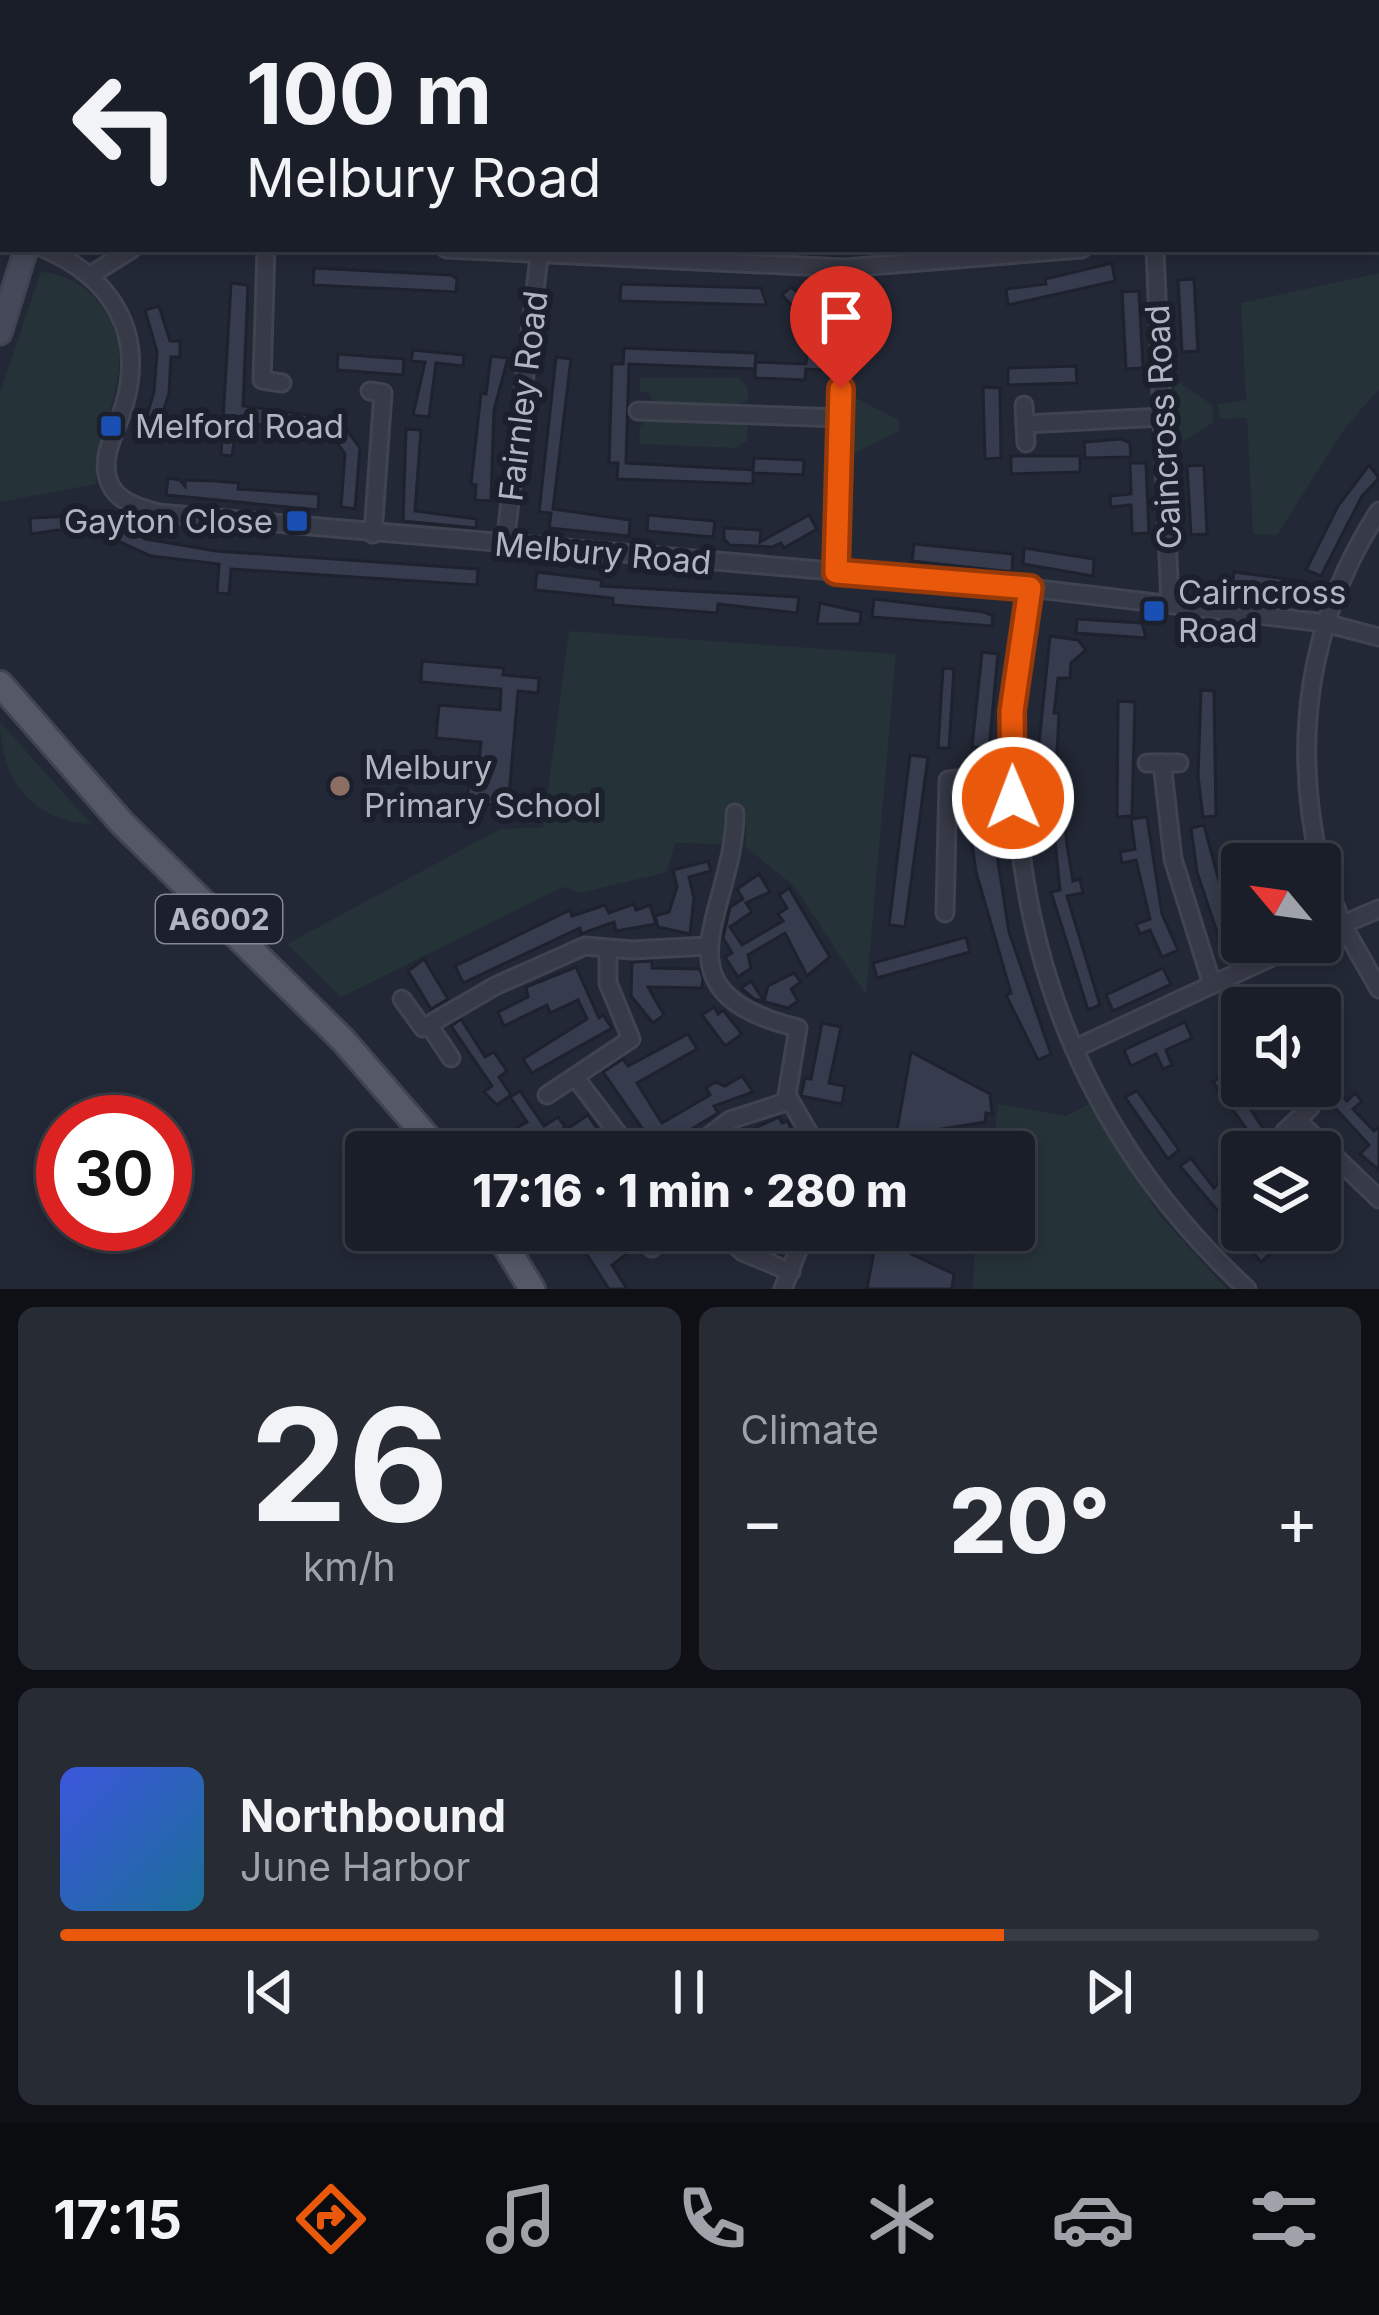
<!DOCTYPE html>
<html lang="en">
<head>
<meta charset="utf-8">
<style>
  body { margin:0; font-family:Inter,sans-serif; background:#272b34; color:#f1f3f6; height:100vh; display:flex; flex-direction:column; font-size:45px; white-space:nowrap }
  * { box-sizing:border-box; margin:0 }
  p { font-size:39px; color:#9fa2a8 }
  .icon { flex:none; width:66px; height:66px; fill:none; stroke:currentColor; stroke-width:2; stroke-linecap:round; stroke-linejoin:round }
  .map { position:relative; height:1289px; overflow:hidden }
  .sheet { display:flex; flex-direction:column; gap:18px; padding:18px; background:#0e1016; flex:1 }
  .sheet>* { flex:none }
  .banner { position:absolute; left:0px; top:0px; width:1380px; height:252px; box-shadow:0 6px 18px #0003,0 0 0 3px #383c45; background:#1a1e28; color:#f1f3f6; overflow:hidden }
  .needle { width:78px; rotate:299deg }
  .tools { position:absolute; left:1221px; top:843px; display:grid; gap:24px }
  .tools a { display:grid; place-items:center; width:120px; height:120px; border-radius:12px; background:#1a1e28; box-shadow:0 6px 18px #0003,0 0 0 3px #383c45; font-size:60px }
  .speed { position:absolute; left:36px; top:1095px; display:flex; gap:24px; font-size:60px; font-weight:700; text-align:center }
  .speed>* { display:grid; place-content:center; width:156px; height:156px; border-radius:50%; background:#1a1e28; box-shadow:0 6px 18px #0003,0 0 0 3px #383c45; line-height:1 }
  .speed .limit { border:18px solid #d22; background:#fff; color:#111 }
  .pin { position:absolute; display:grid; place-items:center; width:102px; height:102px; color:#fff; margin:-123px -51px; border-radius:50% 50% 50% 0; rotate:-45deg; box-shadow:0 0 12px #0007 }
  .pin .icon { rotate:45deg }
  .me { position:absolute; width:132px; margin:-66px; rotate:359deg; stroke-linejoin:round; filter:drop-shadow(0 0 9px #0008) }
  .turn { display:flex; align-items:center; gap:42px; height:252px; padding:0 48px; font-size:54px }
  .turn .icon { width:156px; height:156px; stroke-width:2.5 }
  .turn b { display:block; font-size:84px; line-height:102px }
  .big { font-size:90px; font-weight:800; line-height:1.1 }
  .sheet .widget { flex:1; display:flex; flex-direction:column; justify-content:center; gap:18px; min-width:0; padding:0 42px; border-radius:18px; background:#272b34 }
  .sheet .dial { align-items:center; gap:0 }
  .dial b { font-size:156px; line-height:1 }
  .song { display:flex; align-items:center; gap:36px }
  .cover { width:144px; height:144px; border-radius:18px; background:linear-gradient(135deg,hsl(230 70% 55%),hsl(200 70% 35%)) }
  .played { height:12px; border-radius:6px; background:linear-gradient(90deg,#ea580c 75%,#383c45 75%) }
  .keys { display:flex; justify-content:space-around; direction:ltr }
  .heat { display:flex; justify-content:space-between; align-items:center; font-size:66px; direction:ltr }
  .sheet .tiles { flex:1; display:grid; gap:18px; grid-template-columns:1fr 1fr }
  .widget:last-child { grid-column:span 2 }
  .trip { position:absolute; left:345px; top:1131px; width:690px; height:120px; border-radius:12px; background:#1a1e28; box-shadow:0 6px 18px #0003,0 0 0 3px #383c45; font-weight:800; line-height:120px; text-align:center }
  .dock { display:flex; height:192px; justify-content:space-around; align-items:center; background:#0a0c10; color:#9fa2a8 }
  .dock .icon { width:84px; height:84px }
  .dock .on { color:#ea580c }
  .dock b { font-size:54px; color:#f1f3f6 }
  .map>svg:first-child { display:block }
  .green { fill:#253237 }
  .building { fill:#363b4d; stroke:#1e222e; stroke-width:3 }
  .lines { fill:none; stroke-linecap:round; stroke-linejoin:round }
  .street-casing { stroke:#404450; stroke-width:21 }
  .secondary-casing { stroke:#404450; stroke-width:27 }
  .primary-casing { stroke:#404450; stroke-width:30 }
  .street { stroke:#373a47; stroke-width:15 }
  .secondary { stroke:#454959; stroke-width:21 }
  .primary { stroke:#555967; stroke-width:24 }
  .route-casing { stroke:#983908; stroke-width:30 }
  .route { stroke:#ea580c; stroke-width:21 }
  .transit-dot { fill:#1a4fb4; stroke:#1c202c; stroke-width:4.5 }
  .education-dot { fill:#8d6e63; stroke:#1c202c; stroke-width:4.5 }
  .labels { text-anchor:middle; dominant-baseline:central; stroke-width:12; stroke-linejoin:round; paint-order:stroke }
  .shield { fill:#1c202c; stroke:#848896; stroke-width:3 }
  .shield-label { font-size:30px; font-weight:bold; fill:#b1b5c3 }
  .street-label { font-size:33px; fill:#b1b5c3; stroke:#1c202c }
  .poi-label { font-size:33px; fill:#b1b5c3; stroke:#1c202c; text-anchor:start }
</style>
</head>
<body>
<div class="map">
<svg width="1379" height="1289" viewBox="0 0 1379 1289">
  <rect width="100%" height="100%" fill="#232836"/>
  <g class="green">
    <path d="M41,272c24,2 41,11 57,30 49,59 -3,119 -2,182l-96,18v-110z"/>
    <polygon points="1379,273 1379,389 1345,428 1277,535 1253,534 1247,418 1220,419 1218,404 1246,400 1241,303"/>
    <polygon points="640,378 739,378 748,388 748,400 733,407 655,403 649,393 640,392"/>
    <polygon points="1173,378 1212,405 1214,422 1176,446"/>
    <polygon points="852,396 899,420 899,431 849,456"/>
    <polygon points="650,418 733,419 748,424 747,441 736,448 639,444 640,427"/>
    <polygon points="569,631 896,654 866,995 794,886 746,847 746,810 724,811 723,844 675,843 667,872 581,893 563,887 341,997 287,944 500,829 543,828"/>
    <path d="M0,722l91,102c-58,-2 -91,-45 -91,-102z"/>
    <polygon points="998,1104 1066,1116 1089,1104 1160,1216 1227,1289 973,1289 975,1230 1014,1230 1014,1152 951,1152 953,1139 995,1129"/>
  </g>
  <g class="building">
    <polygon points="1112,263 1115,281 1008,305 1006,289 1046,284 1045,279"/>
    <polygon points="314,268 451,275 457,279 456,292 313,285"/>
    <polygon points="1194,279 1198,351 1182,352 1178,280"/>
    <polygon points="231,283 248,285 243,406 316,416 314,431 237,422 232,456 221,455"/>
    <polygon points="621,284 761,288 767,305 620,301"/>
    <polygon points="791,287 819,310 815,314 824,323 809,336 824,337 822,370 806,369 805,380 755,378 755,362 806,364 809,324 782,295"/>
    <polygon points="1139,291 1143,368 1126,369 1122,292"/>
    <polygon points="159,306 170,341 180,341 180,357 171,357 169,393 158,429 144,425 154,392 157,352 145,310"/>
    <polygon points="624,348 756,353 755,369 629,364 626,463 753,470 754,458 804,460 803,475 753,473 753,484 617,479 618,463 609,463 612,364 623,364"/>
    <polygon points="413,350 464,355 463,366 436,363 429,417 413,415 425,362 411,361"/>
    <polygon points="338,354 404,359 403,375 337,370"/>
    <polygon points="491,356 508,358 494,410 491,501 475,500 476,485 471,484 481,393 486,394"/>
    <polygon points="556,357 571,359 553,509 630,520 629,536 549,528 551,513 539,512"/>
    <polygon points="1076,366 1077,383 1008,385 1008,368"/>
    <polygon points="983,387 1000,388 1001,458 985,459"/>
    <polygon points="338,418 360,448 355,509 341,507 345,454 326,427"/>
    <polygon points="406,429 421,430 415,511 477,519 476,528 403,521"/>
    <polygon points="1121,439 1130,443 1131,457 1085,458 1084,442"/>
    <polygon points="1011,456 1080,456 1080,472 1011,474"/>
    <polygon points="1130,463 1146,463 1149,533 1132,534 1131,505 1111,507 1110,496 1131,494"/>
    <polygon points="1204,465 1207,534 1191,535 1187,466"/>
    <polygon points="1369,465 1379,478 1362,496 1321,576 1306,570 1338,506"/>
    <polygon points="168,478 180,480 185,486 185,480 216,481 239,483 238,489 319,494 318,510 166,495"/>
    <polygon points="648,515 715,521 713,537 647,531"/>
    <polygon points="809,515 817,529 784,548 781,543 772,547 730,545 724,539 724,528 761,530 760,542"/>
    <polygon points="73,516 121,525 146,539 216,551 478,569 477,585 231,569 229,594 217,593 219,564 151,556 109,537 58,530 31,534 30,518"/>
    <polygon points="914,544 1013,554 1012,572 912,561"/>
    <polygon points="1024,548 1094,559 1093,576 1023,564"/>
    <polygon points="537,572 602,580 601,586 799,597 797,613 718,604 717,613 613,605 613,598 535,590"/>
    <polygon points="1234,572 1301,581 1299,597 1232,588"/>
    <polygon points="874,599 984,612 993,616 992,626 872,617"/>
    <polygon points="820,603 861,612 860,624 817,624"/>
    <polygon points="1077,619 1142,623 1146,638 1076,633"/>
    <polygon points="1050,636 1078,640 1086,650 1071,663 1070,678 1058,678 1054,713 1059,713 1057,754 1067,845 1073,881 1080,879 1083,893 1067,896 1100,1005 1088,1010 1051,892 1060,890 1046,754 1038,753"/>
    <polygon points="982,652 998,654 989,748 972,747"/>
    <polygon points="422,661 504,668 503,675 539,678 538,693 518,691 508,808 467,800 469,782 477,782 481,742 436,738 439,705 500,710 501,689 421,682"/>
    <polygon points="943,668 954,669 949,748 938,748"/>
    <polygon points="1201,690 1214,691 1216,816 1203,817 1198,776"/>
    <polygon points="1118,701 1135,702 1132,816 1117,817"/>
    <polygon points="910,755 928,757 905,927 889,925"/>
    <polygon points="989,804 1009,932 1051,1054 1038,1060 1006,995 1011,993 976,872 968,815 970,807"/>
    <polygon points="1147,817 1162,914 1178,950 1162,957 1150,930 1140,934 1136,924 1150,919 1136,860 1122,863 1120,852 1135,849 1131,819"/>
    <polygon points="1204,825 1234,937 1220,941 1197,872 1191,828"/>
    <polygon points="708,861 711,871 689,877 694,898 690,934 658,927 655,916 669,912 677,887 673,870"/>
    <polygon points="759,874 770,892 746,903 752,912 730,927 742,945 783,921 778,914 787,908 779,895 789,888 830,957 807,976 785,933 748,955 751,968 738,977 725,957 732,953 723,938 730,907 743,899 737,889"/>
    <polygon points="634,904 636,910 650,905 656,924 616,931 614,922 581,934 580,928 463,983 455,966 570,910 572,916 605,905 609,913"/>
    <polygon points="966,937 970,952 877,978 873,963"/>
    <polygon points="424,959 448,999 431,1009 408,971"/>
    <polygon points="652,961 652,968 700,969 703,978 702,988 648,987 664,1015 653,1023 631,996 632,962"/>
    <polygon points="576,967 599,1018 603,1015 612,1028 532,1073 523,1059 587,1019 578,1000 550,1013 547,1005 504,1026 498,1012 528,997 526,987"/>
    <polygon points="1163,968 1171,984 1113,1011 1106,995"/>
    <polygon points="794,973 801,982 791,989 798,1001 788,1008 754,999 741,988 751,981 764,1001 768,986"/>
    <polygon points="714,1007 718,1014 723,1010 742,1034 725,1046 702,1015"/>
    <polygon points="461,1019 485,1057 494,1052 507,1071 499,1077 511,1095 497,1105 484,1092 492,1086 451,1026"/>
    <polygon points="1185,1022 1192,1038 1166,1050 1172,1065 1163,1069 1156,1054 1131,1066 1124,1050"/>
    <polygon points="822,1023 841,1027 829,1083 845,1086 842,1104 801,1096 805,1078 811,1079"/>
    <polygon points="688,1034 697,1049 637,1083 662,1123 710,1095 706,1088 715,1082 725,1086 742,1076 753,1092 714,1106 718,1113 677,1138 680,1143 668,1152 647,1147 641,1138 646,1134 603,1072 623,1059 628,1066"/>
    <polygon points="911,1052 990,1094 992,1114 986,1113 985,1122 929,1131 925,1152 893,1152"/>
    <polygon points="1226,1073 1261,1125 1284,1152 1264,1152 1253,1138 1213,1082"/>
    <polygon points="1325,1077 1347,1101 1355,1093 1362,1101 1353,1109 1374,1131 1379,1127 1379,1170 1360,1154 1369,1145 1315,1086"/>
    <polygon points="520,1091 544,1126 558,1117 565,1127 534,1152 526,1152 517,1137 515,1129 527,1122 510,1097"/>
    <polygon points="1137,1091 1179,1150 1168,1159 1125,1097"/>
    <polygon points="588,1115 596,1127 613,1152 578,1152 564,1131"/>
    <polygon points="779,1117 782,1123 788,1121 798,1152 779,1152 774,1139 748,1152 723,1152 720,1144"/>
    <polygon points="1191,1158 1214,1188 1219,1183 1242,1210 1242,1230 1259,1232 1270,1244 1274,1250 1261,1262 1180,1166"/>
    <polygon points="615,1230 625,1230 636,1247 612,1265 627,1289 609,1289 582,1247"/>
    <polygon points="878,1230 913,1230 907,1252 954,1274 952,1289 867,1289"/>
  </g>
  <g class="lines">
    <g class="street-casing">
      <g id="street">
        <polyline points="1156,0 1157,3"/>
        <polyline points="24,3 25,0"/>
        <polyline points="473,3 474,0"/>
        <polyline points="0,120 3,118"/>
        <polyline points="1377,188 1379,187"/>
        <path d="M45,249c66,29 101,83 79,157 -7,25 -27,53 -13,80 9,17 30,22 47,27l872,75 295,35 54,14"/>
        <polyline points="266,249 262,380 282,383"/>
        <polyline points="446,249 845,268 1082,249"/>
        <polyline points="1155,249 1170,604"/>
        <polyline points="92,274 132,249"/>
        <polyline points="370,391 383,393 373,534"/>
        <polyline points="1024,405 1026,443"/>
        <polyline points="638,411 840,418"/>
        <polyline points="1025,424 1162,417"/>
        <polyline points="505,544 540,249"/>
        <polyline points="836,572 845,268"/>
        <path d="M1030,588c-47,265 14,513 217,701"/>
        <polyline points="1147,763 1179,763"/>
        <polyline points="1162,763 1173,859 1212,984"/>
        <path d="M735,813c0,99 -88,178 63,215l-11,67 33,57"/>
        <path d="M1320,864c-29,-124 -11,-246 59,-353"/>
        <polyline points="1320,866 1342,924 1379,989"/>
        <polyline points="945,913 948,780 1012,773"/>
        <polyline points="1320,934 1379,909"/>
        <polyline points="402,999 423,1028 495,986 585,946 632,950 708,946"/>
        <polyline points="429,1025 451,1058"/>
        <polyline points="1076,1048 1304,942"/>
        <polyline points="575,1077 632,1152"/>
        <polyline points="547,1095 631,1039 608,983 608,949"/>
        <polyline points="1297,1120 1379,1199"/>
        <polyline points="1285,1131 1310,1108"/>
        <polyline points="688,1152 730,1120 789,1101"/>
        <polyline points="718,1230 743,1252 791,1272"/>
        <polyline points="652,1248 663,1230"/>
        <polyline points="783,1289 806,1230"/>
      </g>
    </g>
    <g class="secondary-casing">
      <g id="secondary">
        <polyline points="79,3 79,0"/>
        <polyline points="1377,21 1379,20"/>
        <polyline points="1377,40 1379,39"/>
        <polyline points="0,333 26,249"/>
      </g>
    </g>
    <g class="primary-casing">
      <g id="primary">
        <polyline points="0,684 122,823 343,1040 440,1152"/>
        <polyline points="496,1230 532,1289"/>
      </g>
    </g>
    <use href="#street" class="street"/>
    <use href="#secondary" class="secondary"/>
    <use href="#primary" class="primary"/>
  </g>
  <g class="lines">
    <g class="route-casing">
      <polyline id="route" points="841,389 836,572 1030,588 1012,711 1013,798"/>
    </g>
    <use href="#route" class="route"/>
  </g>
  <g class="transit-dot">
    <rect x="99" y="414" width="24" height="24" rx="6"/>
    <rect x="285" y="509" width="24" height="24" rx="6"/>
    <rect x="1142" y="599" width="24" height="24" rx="6"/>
  </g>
  <circle class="education-dot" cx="340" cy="786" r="12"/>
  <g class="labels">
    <rect class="shield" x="156" y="895" width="126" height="48" rx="9"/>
    <g class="shield-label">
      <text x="219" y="919">A6002</text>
    </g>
    <g class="street-label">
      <text transform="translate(523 396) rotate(-83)">Fairnley Road</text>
      <text transform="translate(1163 427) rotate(-93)">Caincross Road</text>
      <text transform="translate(603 553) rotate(5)">Melbury Road</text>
    </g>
    <g class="poi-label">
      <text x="135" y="426">Melford Road</text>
      <text x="273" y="521" text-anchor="end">Gayton Close</text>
      <text x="1178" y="592">Cairncross<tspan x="1178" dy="38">Road</tspan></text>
      <text x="364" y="767">Melbury<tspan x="364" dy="38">Primary School</tspan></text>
    </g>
  </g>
</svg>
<div class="tools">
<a><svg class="needle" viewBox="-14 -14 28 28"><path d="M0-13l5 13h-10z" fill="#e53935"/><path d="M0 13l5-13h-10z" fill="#9fa2a8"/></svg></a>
<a><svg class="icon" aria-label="sound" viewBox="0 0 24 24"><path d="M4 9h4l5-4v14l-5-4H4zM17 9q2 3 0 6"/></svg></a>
<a><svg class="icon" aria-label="layers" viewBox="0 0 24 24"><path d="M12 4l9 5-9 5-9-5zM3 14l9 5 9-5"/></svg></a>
</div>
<div class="speed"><div class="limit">30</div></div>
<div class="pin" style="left:841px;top:389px;background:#d93025"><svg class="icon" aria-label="arrive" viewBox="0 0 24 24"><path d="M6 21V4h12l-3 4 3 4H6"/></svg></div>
<svg class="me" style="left:1013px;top:798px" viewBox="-20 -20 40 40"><circle r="17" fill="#ea580c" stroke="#fff" stroke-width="3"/><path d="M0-11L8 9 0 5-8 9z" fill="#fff"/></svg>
<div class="trip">17:16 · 1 min · 280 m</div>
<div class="banner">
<div class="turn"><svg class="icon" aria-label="left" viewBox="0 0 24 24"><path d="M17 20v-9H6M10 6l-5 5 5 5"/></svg><div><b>100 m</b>Melbury Road</div></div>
</div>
</div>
<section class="sheet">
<div class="tiles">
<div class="widget dial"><b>26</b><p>km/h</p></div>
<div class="widget"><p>Climate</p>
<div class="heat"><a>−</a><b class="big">20°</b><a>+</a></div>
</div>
<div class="widget">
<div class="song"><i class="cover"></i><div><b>Northbound</b><p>June Harbor</p></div></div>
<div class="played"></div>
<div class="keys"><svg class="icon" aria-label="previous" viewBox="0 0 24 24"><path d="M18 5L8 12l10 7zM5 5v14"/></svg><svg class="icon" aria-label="pause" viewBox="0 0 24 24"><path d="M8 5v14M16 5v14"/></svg><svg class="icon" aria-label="next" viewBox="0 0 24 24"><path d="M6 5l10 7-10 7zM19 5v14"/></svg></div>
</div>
</div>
</section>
<nav class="dock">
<b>17:15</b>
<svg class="icon on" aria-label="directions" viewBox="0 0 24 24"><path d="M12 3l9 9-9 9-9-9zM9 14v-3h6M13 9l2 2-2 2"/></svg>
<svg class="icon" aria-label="music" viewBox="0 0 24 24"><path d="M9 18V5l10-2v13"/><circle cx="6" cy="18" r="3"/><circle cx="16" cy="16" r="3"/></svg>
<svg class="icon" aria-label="phone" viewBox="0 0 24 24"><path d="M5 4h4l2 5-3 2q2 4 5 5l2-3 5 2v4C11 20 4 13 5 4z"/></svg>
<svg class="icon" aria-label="climate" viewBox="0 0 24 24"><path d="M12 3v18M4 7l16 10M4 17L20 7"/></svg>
<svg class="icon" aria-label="car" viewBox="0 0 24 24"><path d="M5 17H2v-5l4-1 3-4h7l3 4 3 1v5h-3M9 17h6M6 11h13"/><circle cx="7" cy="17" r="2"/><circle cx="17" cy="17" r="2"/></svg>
<svg class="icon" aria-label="filters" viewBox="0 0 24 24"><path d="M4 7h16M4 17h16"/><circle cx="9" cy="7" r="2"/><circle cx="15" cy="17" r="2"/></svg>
</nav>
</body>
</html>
